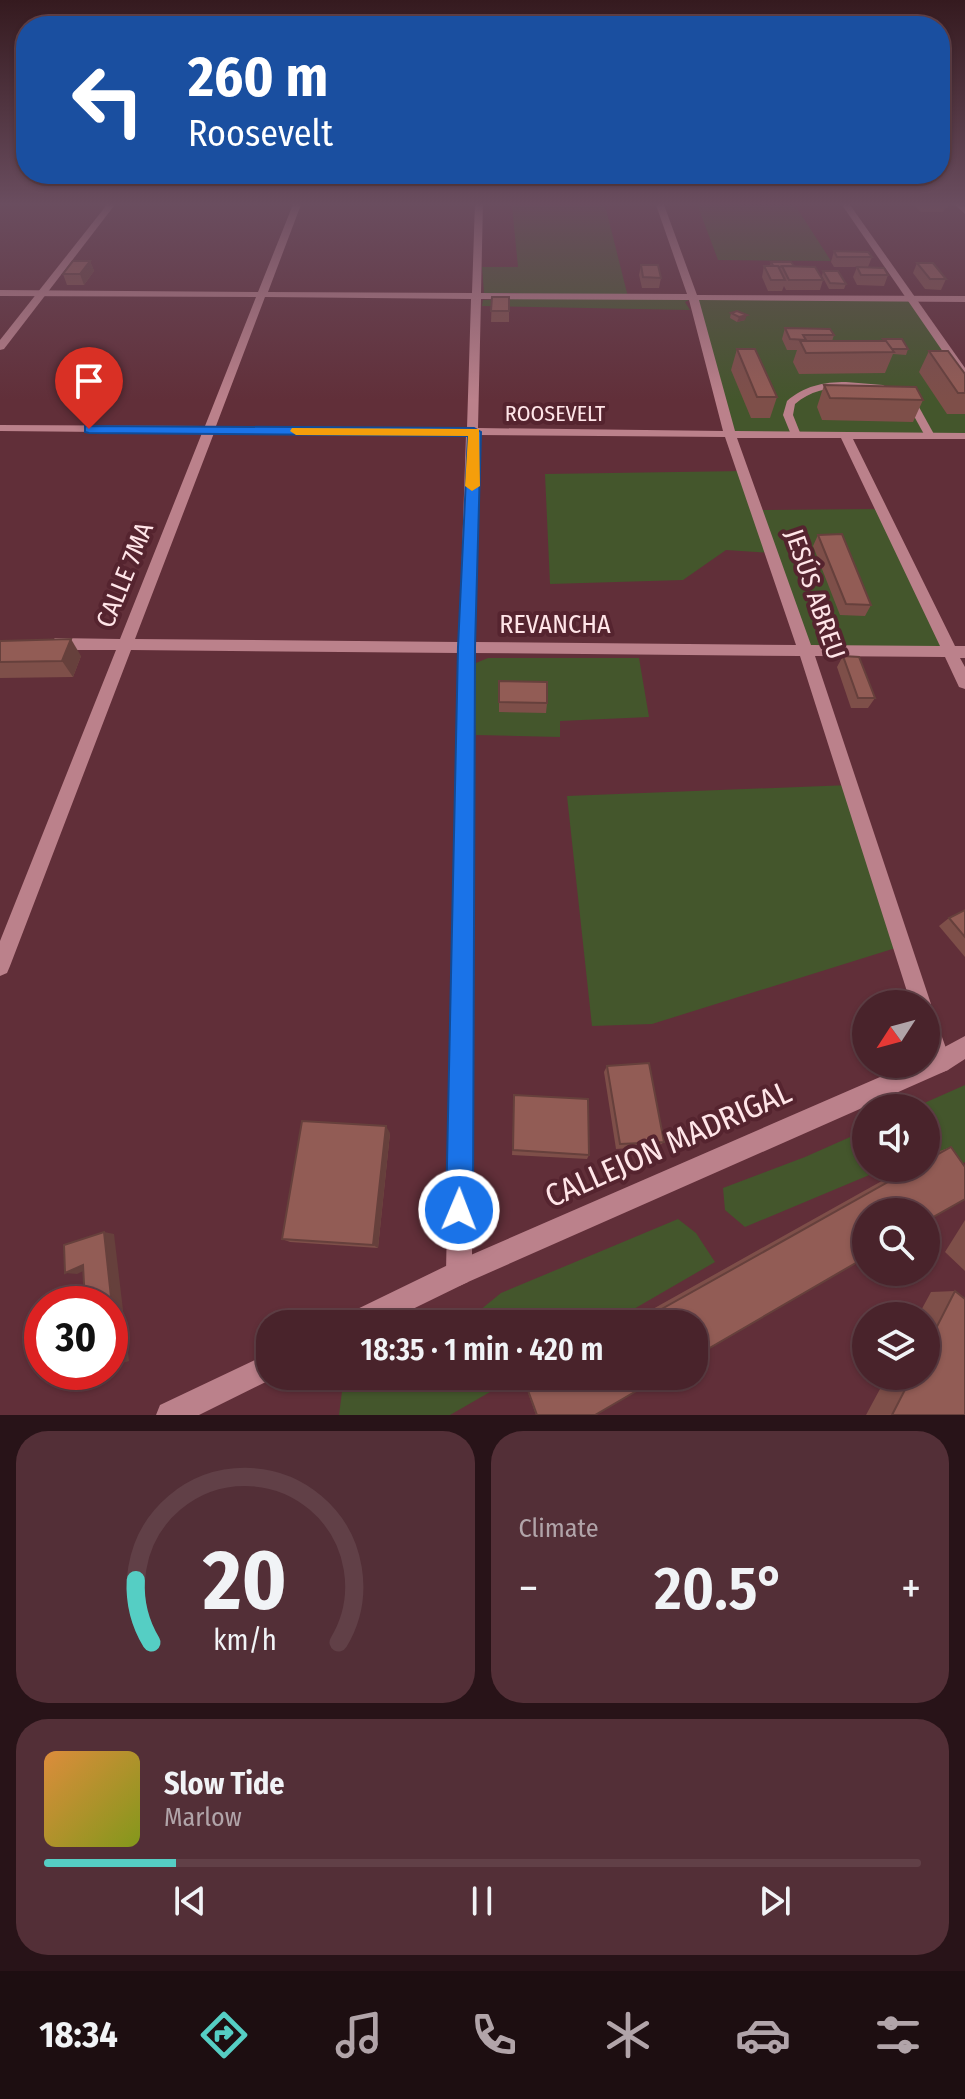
<!DOCTYPE html>
<html lang="en">
<head>
<meta charset="utf-8">
<style>
  body { margin:0; font-family:"Fira Sans Condensed",sans-serif; background:#532f37; color:#f1f3f6; height:100vh; display:flex; flex-direction:column; font-size:30px; white-space:nowrap }
  * { box-sizing:border-box; margin:0 }
  p { font-size:26px; color:#b1a4a9 }
  .icon { flex:none; width:44px; height:44px; fill:none; stroke:currentColor; stroke-width:2; stroke-linecap:round; stroke-linejoin:round }
  .map { position:relative; height:1415px; overflow:hidden }
  .details { display:flex; flex-direction:column; gap:16px; padding:16px; background:#281318; flex:1 }
  .details>* { flex:none }
  .top-card { position:absolute; left:16px; top:16px; width:934px; height:168px; border-radius:32px; box-shadow:0 2px 6px #0004,0 0 0 2px #614047; background:#1a4fa0; color:#fff; overflow:hidden }
  .needle { width:52px; rotate:234deg }
  .tools { position:absolute; left:852px; top:990px; display:grid; gap:16px }
  .tools a { display:grid; place-items:center; width:88px; height:88px; border-radius:50%; background:#49232b; box-shadow:0 2px 6px #0004,0 0 0 2px #614047; font-size:40px }
  .speed { position:absolute; left:24px; top:1286px; display:flex; gap:16px; font-size:40px; font-weight:700; text-align:center }
  .speed>* { display:grid; place-content:center; width:104px; height:104px; border-radius:50%; background:#49232b; box-shadow:0 2px 6px #0004,0 0 0 2px #614047; line-height:1 }
  .speed .limit { border:12px solid #d22; background:#fff; color:#111 }
  .pin { position:absolute; display:grid; place-items:center; width:68px; height:68px; color:#fff; margin:-82px -34px; border-radius:50% 50% 50% 0; rotate:-45deg; box-shadow:0 0 8px #0007 }
  .pin .icon { rotate:45deg }
  .me { position:absolute; width:88px; margin:-44px; rotate:1deg; stroke-linejoin:round; filter:drop-shadow(0 0 6px #0008) }
  .turn { display:flex; align-items:center; gap:28px; height:168px; padding:0 40px; font-size:36px }
  .turn .icon { width:104px; height:104px; stroke-width:2.5 }
  .turn b { display:block; font-size:56px; line-height:68px }
  .big { font-size:60px; font-weight:600; line-height:1.1 }
  .details .card { flex:1; display:flex; flex-direction:column; justify-content:center; gap:12px; min-width:0; padding:0 28px; border-radius:32px; background:#532f37 }
  .details .dial { align-items:center; gap:0 }
  .dial svg { height:208px; overflow:visible; fill:none; stroke:#614047; stroke-width:7; stroke-linecap:round; text-anchor:middle }
  .dial text { fill:#f1f3f6; stroke:none }
  .song { display:flex; align-items:center; gap:24px }
  .cover { width:96px; height:96px; border-radius:12px; background:linear-gradient(135deg,hsl(30 70% 55%),hsl(70 70% 35%)) }
  .played { height:8px; border-radius:4px; background:linear-gradient(90deg,#55cec4 15%,#614047 15%) }
  .keys { display:flex; justify-content:space-around; direction:ltr }
  .heat { display:flex; justify-content:space-between; align-items:center; font-size:44px; direction:ltr }
  .details .tiles { flex:1; display:grid; gap:16px; grid-template-columns:1fr 1fr }
  .card:last-child { grid-column:span 2 }
  .trip { position:absolute; left:256px; top:1310px; width:452px; height:80px; border-radius:32px; background:#49232b; box-shadow:0 2px 6px #0004,0 0 0 2px #614047; font-weight:600; line-height:80px; text-align:center }
  .menu { display:flex; height:128px; justify-content:space-around; align-items:center; background:#1d0e11; color:#b1a4a9 }
  .menu .icon { width:56px; height:56px }
  .menu .selected { color:#55cec4 }
  .menu b { font-size:36px; color:#f1f3f6 }
  .map>svg:first-child { display:block }
  .green { fill:#44562c }
  .lines { fill:none; stroke-linecap:round; stroke-linejoin:round }
  .service { fill:#bb818b; fill-rule:evenodd }
  .minor { fill:#bb818b; fill-rule:evenodd }
  .tertiary { fill:#bb818b; fill-rule:evenodd }
  .wall { fill:#7e4f49 }
  .shaded-wall { fill:#66403c }
  .building { fill:#925c55; stroke:#66403c; stroke-width:2 }
  .route { fill:#1a73e8; stroke:#114b97; stroke-width:2 }
  .slow { fill:#f59e0b }
  .labels { text-anchor:middle; dominant-baseline:central; stroke-width:8; stroke-linejoin:round; paint-order:stroke }
  .far-street-label { font-size:22px; fill:#ffe5e8; stroke:#55242f }
  .street-label { font-size:26px; fill:#ffe5e8; stroke:#55242f }
  .near-street-label { font-size:32px; fill:#ffe5e8; stroke:#55242f }
</style>
</head>
<body>
<div class="map">
<svg width="965" height="1415" viewBox="0 0 965 1415">
  <rect width="100%" height="100%" fill="#612f39"/>
  <g class="green">
    <polygon points="697,204 795,205 831,261 718,260"/>
    <polygon points="605,205 628,297 908,298 965,376 965,436 730,434 693,298 685,302 690,310 482,306 483,300 520,299 518,293 484,293 482,267 518,267 512,206"/>
    <polygon points="743,471 757,510 881,509 950,652 805,649 772,553 726,550 683,580 550,584 545,474"/>
    <polygon points="488,658 639,658 649,717 560,721 560,737 476,735 471,665"/>
    <polygon points="850,785 902,946 652,1024 592,1026 567,796"/>
    <polygon points="965,1085 965,1162 951,1173 933,1149 926,1151 926,1108 913,1108"/>
    <polygon points="866,1130 866,1168 886,1168 745,1227 725,1210 723,1188 805,1157"/>
    <polygon points="678,1219 696,1233 715,1262 608,1324 463,1324 501,1293"/>
    <polygon points="351,1376 518,1376 450,1415 339,1415 343,1384"/>
  </g>
  <g class="lines">
    <g class="service">
      <path d="M846,382l37,3 5,3 -5,3c-31,-4 -62,-9 -88,13l-2,11 8,20 -9,2 -9,-22 4,-14c17,-15 36,-19 59,-19z"/>
      <polygon points="906,396 914,398 935,436 934,438 925,436 904,398"/>
    </g>
    <g class="minor">
      <path d="M294,202h8l-34,90 204,1 3,-91h8l-2,91 206,1 -32,-92h8l34,93 268,1v6l-266,-2 36,131 230,2v6h-112l102,207h10v12h-5l5,9v22l-6,-2 -14,-30 -130,-1 116,348 -2,6 4,2 18,50 -3,8 -8,3 -8,-3c-8,-21 -6,-43 -6,-66h-15l-111,-348 -327,-3 -1,620 -4,9 -9,4 -9,-4 -4,-9 12,-620 -327,-3 -121,316 -3,7 -7,3v-35l116,-291h-61l-7,-6 7,-6 65,1 82,-206 -202,-2v-6l205,1 51,-129 -256,-1v-6l258,2zM265,297l206,2 -4,129 -251,-2zM481,299l208,1 34,131 -245,-3zM214,433l252,2 -7,207 -324,-3zM478,435l247,2 71,208 -322,-3zM737,438h104l99,208 -129,-1z"/>
      <polygon points="952,202 961,202 965,207 965,214"/>
    </g>
    <g class="tertiary">
      <polygon points="109,202 117,202 4,349 0,350 0,340"/>
      <polygon points="840,202 848,202 965,368 965,379 961,378"/>
      <polygon points="965,1036 965,1059 948,1070 468,1282 382,1324 341,1324 345,1315 450,1264 910,1064 926,1064 926,1057"/>
      <polygon points="270,1353 270,1376 278,1376 199,1415 156,1415 160,1405"/>
    </g>
  </g>
  <g class="wall">
    <polygon points="911,202 950,202 947,208 945,208 943,212 921,212"/>
    <polygon points="834,251 872,257 868,267 888,275 884,286 857,285 853,277 857,267 834,267 831,262"/>
    <polygon points="90,261 94,271 84,285 67,285 63,274"/>
    <polygon points="771,262 794,267 823,280 820,290 786,290 784,286 782,291 768,291 762,277 764,266 770,266"/>
    <polygon points="917,263 946,279 941,290 925,289 913,273"/>
    <polygon points="641,265 661,278 659,288 642,288 639,275"/>
    <polygon points="823,271 846,284 844,289 829,289 822,276"/>
    <polygon points="492,297 509,297 509,322 491,322"/>
    <polygon points="731,313 745,320 737,322 730,318"/>
    <polygon points="785,328 834,335 832,341 883,341 883,339 908,349 906,355 893,354 885,373 799,374 793,362 797,350 787,350 782,339"/>
    <polygon points="737,349 777,397 770,418 751,418 731,370"/>
    <polygon points="929,351 965,374 965,414 947,414 919,372"/>
    <polygon points="824,385 923,400 913,422 822,420 817,407"/>
    <polygon points="818,535 871,605 865,616 840,615 813,546"/>
    <polygon points="0,641 81,656 73,677 0,678"/>
    <polygon points="843,656 875,698 868,708 851,708 837,667"/>
    <polygon points="499,681 547,703 546,713 499,712"/>
    <polygon points="965,910 965,957 939,926 949,918"/>
    <polygon points="607,1066 664,1142 659,1146 616,1149 604,1072"/>
    <polygon points="514,1095 589,1155 587,1159 512,1155"/>
    <polygon points="390,1133 378,1248 290,1242 282,1239"/>
    <polygon points="951,1147 965,1167 965,1199 926,1221 926,1212 866,1212 866,1257 694,1357 694,1324 626,1324 905,1168 926,1168 926,1156"/>
    <polygon points="965,1220 965,1271 945,1252"/>
    <polygon points="955,1291 965,1415 866,1415 887,1376 926,1376 926,1316 918,1316 931,1292"/>
    <polygon points="533,1376 662,1376 595,1415 536,1415 524,1381"/>
  </g>
  <g class="shaded-wall">
    <polygon points="90,261 94,271 84,285 80,274"/>
    <polygon points="747,315 745,320 737,322 739,317"/>
    <polygon points="71,639 81,656 73,677 62,661"/>
    <polygon points="386,1126 390,1133 378,1248 373,1245"/>
    <polygon points="104,1232 114,1234 129,1361 110,1367"/>
    <polygon points="83,1265 94,1266 77,1274 65,1273"/>
  </g>
  <g class="building">
    <polygon points="834,251 868,252 872,257 837,257"/>
    <polygon points="73,261 90,261 80,274 63,274"/>
    <polygon points="771,262 791,262 794,266 774,267"/>
    <polygon points="917,263 933,263 946,279 930,279"/>
    <polygon points="641,265 658,265 661,278 643,277"/>
    <polygon points="764,266 778,266 785,280 771,280"/>
    <polygon points="782,266 815,267 823,280 789,280"/>
    <polygon points="857,267 884,268 888,275 861,275"/>
    <polygon points="823,271 838,271 846,284 830,283"/>
    <polygon points="492,297 509,297 509,311 491,311"/>
    <polygon points="737,311 747,315 739,317 731,313"/>
    <polygon points="785,328 830,329 834,335 803,335 806,340 790,339"/>
    <polygon points="883,339 902,339 908,349 892,349"/>
    <polygon points="800,341 886,341 894,352 806,353"/>
    <polygon points="737,349 755,349 777,397 757,397"/>
    <polygon points="929,351 948,351 965,374 965,393 958,393"/>
    <polygon points="824,385 916,387 923,400 830,398"/>
    <polygon points="842,534 871,605 846,604 818,535"/>
    <polygon points="71,639 62,661 0,662 0,641"/>
    <polygon points="843,656 859,657 875,698 858,698"/>
    <polygon points="499,681 547,682 547,703 499,702"/>
    <polygon points="965,910 965,937 949,918"/>
    <polygon points="649,1063 664,1142 620,1144 607,1066"/>
    <polygon points="514,1095 588,1099 589,1155 513,1150"/>
    <polygon points="302,1121 386,1126 373,1245 282,1239"/>
    <polygon points="951,1147 965,1167 965,1199 926,1221 926,1212 866,1212 866,1257 694,1357 694,1324 635,1324 913,1168 926,1168 926,1161"/>
    <polygon points="104,1232 118,1362 110,1365 110,1304 83,1304 85,1303 83,1265 65,1273 64,1245"/>
    <polygon points="955,1291 965,1299 965,1415 892,1415 912,1376 926,1376 926,1348"/>
    <polygon points="74,1372 88,1372 74,1377"/>
    <polygon points="542,1376 662,1376 595,1415 537,1415 526,1385"/>
  </g>
  <linearGradient id="sky" x2="0" y2="1"><stop stop-color="#351a1f"/><stop offset="0.51" stop-color="#6a4d5f"/><stop offset="1" stop-color="#6a4d5f" stop-opacity="0"/></linearGradient>
  <rect width="965" height="400" fill="url(#sky)"/>
  <polygon class="route" points="85,426 474,428 481,432 475,647 473,1210 469,1220 459,1224 450,1220 446,1210 458,647 468,436 89,433 85,432"/>
  <polygon class="slow" points="292,428 479,429 480,486 472,491 465,486 468,436 296,435 290,431"/>
  <g class="labels">
    <g class="far-street-label">
      <text x="555" y="413">ROOSEVELT</text>
    </g>
    <g class="street-label">
      <text transform="translate(125 575) rotate(-68)">CALLE 7MA</text>
      <text transform="translate(815 594) rotate(71)">JESÚS ABREU</text>
      <text x="555" y="624">REVANCHA</text>
    </g>
    <g class="near-street-label">
      <text transform="translate(668 1144) rotate(-24)">CALLEJON MADRIGAL</text>
    </g>
  </g>
</svg>
<div class="tools">
<a><svg class="needle" viewBox="-14 -14 28 28"><path d="M0-13l5 13h-10z" fill="#e53935"/><path d="M0 13l5-13h-10z" fill="#b1a4a9"/></svg></a>
<a><svg class="icon" aria-label="sound" viewBox="0 0 24 24"><path d="M4 9h4l5-4v14l-5-4H4zM17 9q2 3 0 6"/></svg></a>
<a><svg class="icon" aria-label="search" viewBox="0 0 24 24"><circle cx="10" cy="10" r="6"/><path d="M15 15l6 6"/></svg></a>
<a><svg class="icon" aria-label="layers" viewBox="0 0 24 24"><path d="M12 4l9 5-9 5-9-5zM3 14l9 5 9-5"/></svg></a>
</div>
<div class="speed"><div class="limit">30</div></div>
<div class="pin" style="left:89px;top:429px;background:#d93025"><svg class="icon" aria-label="arrive" viewBox="0 0 24 24"><path d="M6 21V4h12l-3 4 3 4H6"/></svg></div>
<svg class="me" style="left:459px;top:1210px" viewBox="-20 -20 40 40"><circle r="17" fill="#1a73e8" stroke="#fff" stroke-width="3"/><path d="M0-11L8 9 0 5-8 9z" fill="#fff"/></svg>
<div class="trip">18:35 · 1 min · 420 m</div>
<div class="top-card">
<div class="turn"><svg class="icon" aria-label="left" viewBox="0 0 24 24"><path d="M17 20v-9H6M10 6l-5 5 5 5"/></svg><div><b>260 m</b>Roosevelt</div></div>
</div>
</div>
<section class="details">
<div class="tiles">
<div class="card dial"><svg viewBox="0 0 100 80">
<path d="M14 69A42 42 0 1 1 86 69"/>
<path d="M14 69A42 42 0 0 1 8 45" stroke="#55cec4"/>
<text x="50" y="56" font-size="32" font-weight="700">20</text>
<text x="50" y="72" font-size="11">km/h</text>
</svg></div>
<div class="card"><p>Climate</p>
<div class="heat"><a>−</a><b class="big">20.5°</b><a>+</a></div>
</div>
<div class="card">
<div class="song"><i class="cover"></i><div><b>Slow Tide</b><p>Marlow</p></div></div>
<div class="played"></div>
<div class="keys"><svg class="icon" aria-label="previous" viewBox="0 0 24 24"><path d="M18 5L8 12l10 7zM5 5v14"/></svg><svg class="icon" aria-label="pause" viewBox="0 0 24 24"><path d="M8 5v14M16 5v14"/></svg><svg class="icon" aria-label="next" viewBox="0 0 24 24"><path d="M6 5l10 7-10 7zM19 5v14"/></svg></div>
</div>
</div>
</section>
<nav class="menu">
<b>18:34</b>
<svg class="icon selected" aria-label="directions" viewBox="0 0 24 24"><path d="M12 3l9 9-9 9-9-9zM9 14v-3h6M13 9l2 2-2 2"/></svg>
<svg class="icon" aria-label="music" viewBox="0 0 24 24"><path d="M9 18V5l10-2v13"/><circle cx="6" cy="18" r="3"/><circle cx="16" cy="16" r="3"/></svg>
<svg class="icon" aria-label="phone" viewBox="0 0 24 24"><path d="M5 4h4l2 5-3 2q2 4 5 5l2-3 5 2v4C11 20 4 13 5 4z"/></svg>
<svg class="icon" aria-label="climate" viewBox="0 0 24 24"><path d="M12 3v18M4 7l16 10M4 17L20 7"/></svg>
<svg class="icon" aria-label="car" viewBox="0 0 24 24"><path d="M5 17H2v-5l4-1 3-4h7l3 4 3 1v5h-3M9 17h6M6 11h13"/><circle cx="7" cy="17" r="2"/><circle cx="17" cy="17" r="2"/></svg>
<svg class="icon" aria-label="filters" viewBox="0 0 24 24"><path d="M4 7h16M4 17h16"/><circle cx="9" cy="7" r="2"/><circle cx="15" cy="17" r="2"/></svg>
</nav>
</body>
</html>
